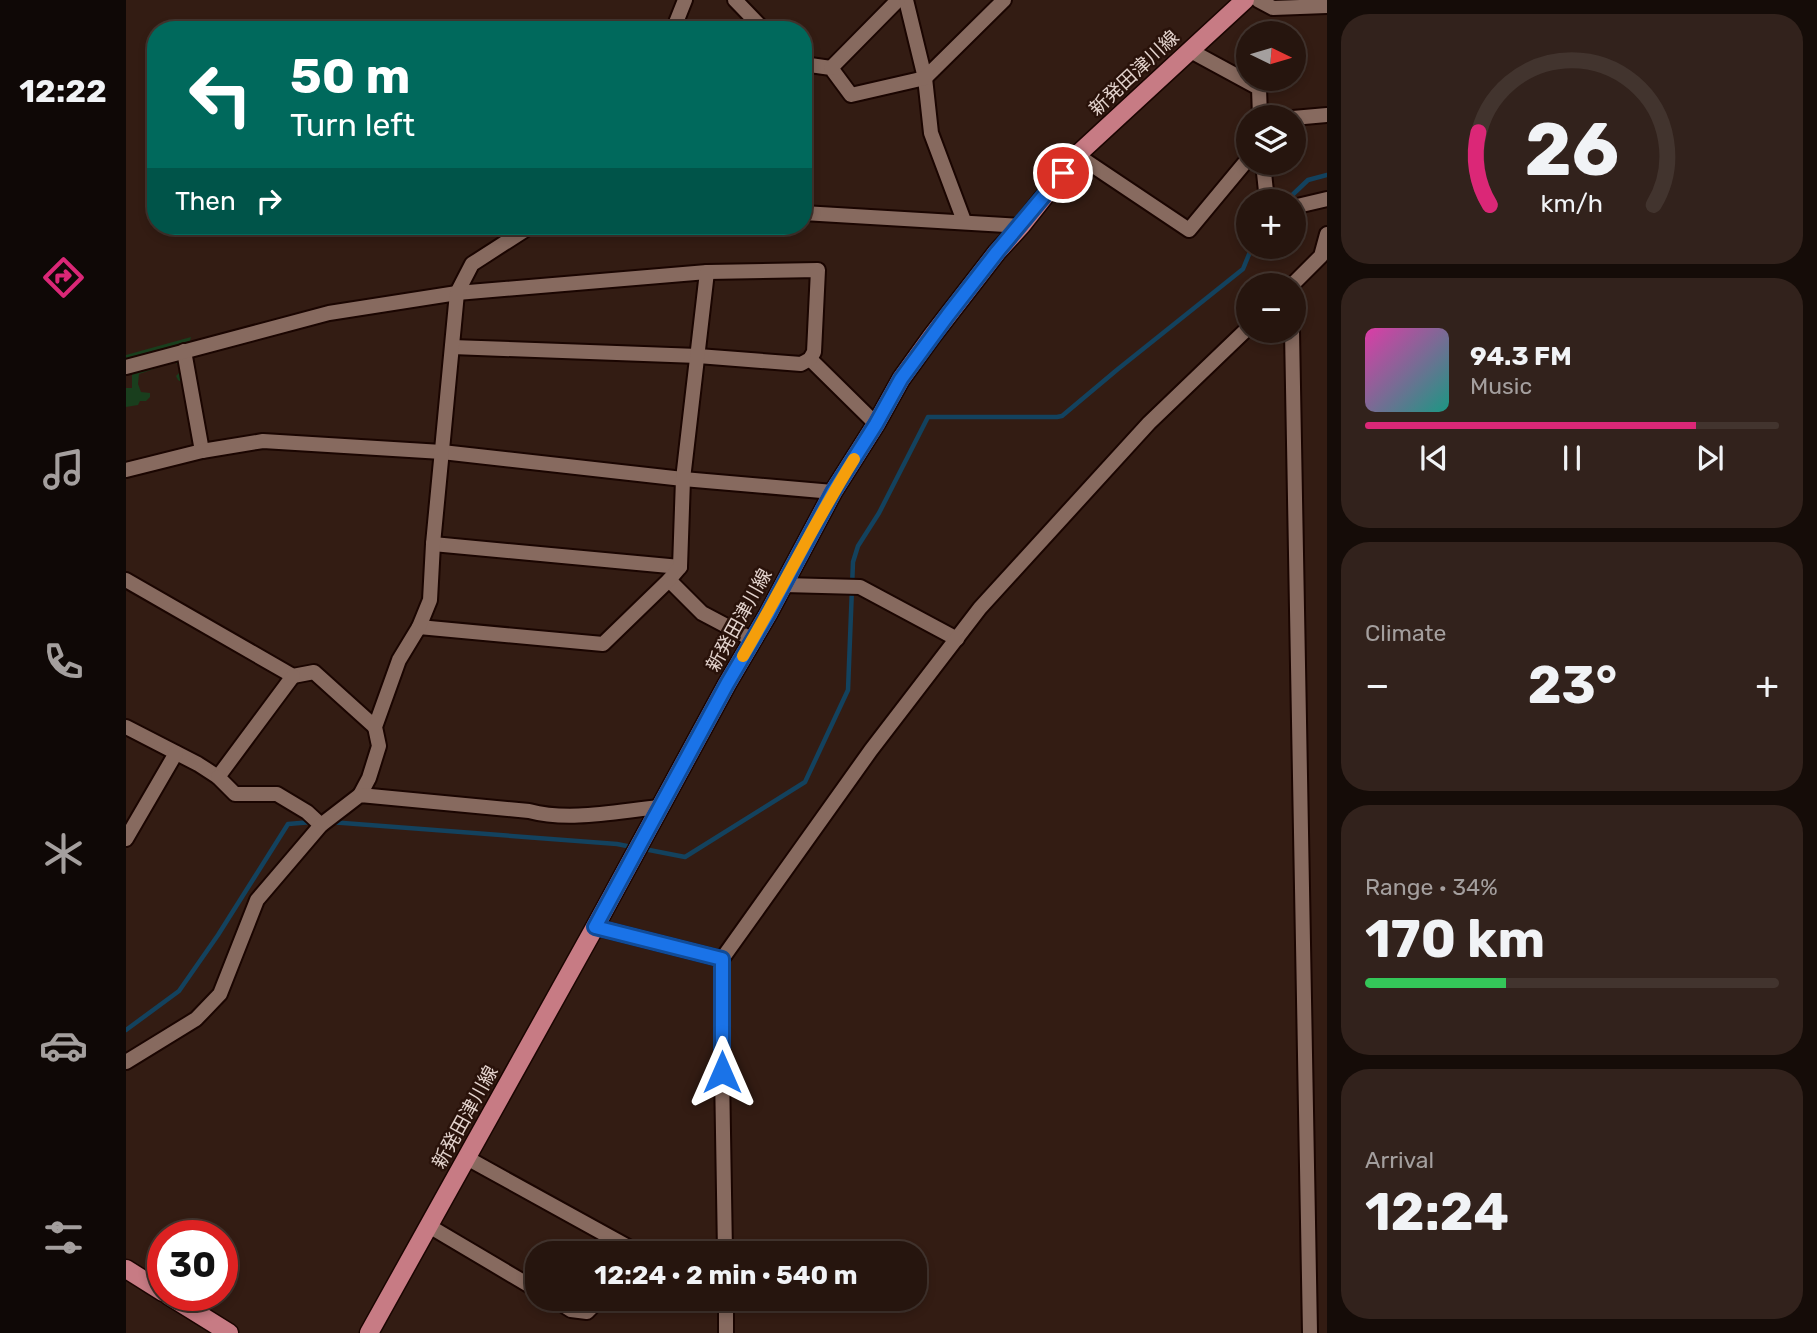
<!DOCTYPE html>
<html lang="en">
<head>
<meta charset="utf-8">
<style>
  body { margin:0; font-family:Rubik,"Noto Sans JP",sans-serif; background:#32221c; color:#f1f3f6; height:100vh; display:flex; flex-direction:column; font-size:26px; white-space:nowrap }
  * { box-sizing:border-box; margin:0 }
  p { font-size:23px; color:#a49f9e }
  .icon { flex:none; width:38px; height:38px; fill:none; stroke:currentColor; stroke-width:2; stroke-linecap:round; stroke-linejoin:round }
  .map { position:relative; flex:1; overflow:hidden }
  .drawer { display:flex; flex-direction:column; gap:14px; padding:14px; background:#150c08; width:490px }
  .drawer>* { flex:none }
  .banner { position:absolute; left:21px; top:21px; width:665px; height:214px; border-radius:28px; box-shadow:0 4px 10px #0003,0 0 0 2px #42342e; background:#00695c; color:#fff; overflow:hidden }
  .needle { width:46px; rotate:95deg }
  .controls { position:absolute; left:1110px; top:21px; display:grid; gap:14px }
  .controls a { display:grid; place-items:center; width:70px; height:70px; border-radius:50%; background:#26150e; box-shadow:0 4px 10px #0003,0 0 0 2px #42342e; font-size:35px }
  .speed { position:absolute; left:21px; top:1220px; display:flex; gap:14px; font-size:35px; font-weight:700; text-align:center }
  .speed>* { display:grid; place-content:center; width:91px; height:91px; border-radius:50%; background:#26150e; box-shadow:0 4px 10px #0003,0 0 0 2px #42342e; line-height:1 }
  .speed .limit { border:10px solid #d22; background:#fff; color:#111 }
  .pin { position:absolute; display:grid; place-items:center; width:60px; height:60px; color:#fff; margin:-30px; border:4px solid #fff; border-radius:50%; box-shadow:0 2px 7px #0007 }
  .me { position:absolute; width:77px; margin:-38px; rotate:0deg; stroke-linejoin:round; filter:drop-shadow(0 0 5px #0008) }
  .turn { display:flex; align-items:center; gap:24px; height:147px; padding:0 28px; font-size:32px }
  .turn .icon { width:91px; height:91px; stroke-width:2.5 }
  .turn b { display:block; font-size:49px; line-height:60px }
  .then { display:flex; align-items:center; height:66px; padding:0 28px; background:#0003; gap:14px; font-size:26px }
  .big { font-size:52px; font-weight:700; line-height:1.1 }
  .drawer .card { flex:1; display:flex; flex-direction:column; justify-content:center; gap:10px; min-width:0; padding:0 24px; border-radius:28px; background:#32221c }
  .drawer .dial { align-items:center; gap:0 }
  .dial svg { height:182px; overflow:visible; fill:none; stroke:#42342e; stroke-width:7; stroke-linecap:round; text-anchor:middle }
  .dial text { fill:#f1f3f6; stroke:none }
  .song { display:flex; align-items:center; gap:21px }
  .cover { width:84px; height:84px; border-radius:10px; background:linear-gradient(135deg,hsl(320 70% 55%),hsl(170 70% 35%)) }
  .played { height:7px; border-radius:4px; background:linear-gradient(90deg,#db2777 80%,#42342e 80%) }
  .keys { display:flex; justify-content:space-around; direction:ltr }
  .heat { display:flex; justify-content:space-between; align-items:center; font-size:38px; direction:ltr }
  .charge { height:10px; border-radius:5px; background:linear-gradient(90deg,#34c759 34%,#42342e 0) }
  .trip { position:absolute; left:399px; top:1241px; width:402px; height:70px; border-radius:28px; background:#26150e; box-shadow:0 4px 10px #0003,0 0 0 2px #42342e; font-weight:700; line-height:70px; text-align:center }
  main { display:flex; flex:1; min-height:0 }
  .tabs { display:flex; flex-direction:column; width:126px; justify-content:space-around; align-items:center; background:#0f0806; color:#a49f9e }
  .tabs .icon { width:49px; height:49px }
  .tabs .current { color:#db2777 }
  .tabs b { font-size:32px; color:#f1f3f6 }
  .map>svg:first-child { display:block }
  .green { fill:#193e1d }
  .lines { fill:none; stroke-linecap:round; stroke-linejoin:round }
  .stream { stroke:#13425e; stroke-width:4.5 }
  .minor-casing { stroke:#1a0501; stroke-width:18 }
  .major-casing { stroke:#1a0501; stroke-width:21 }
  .minor { stroke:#876a5f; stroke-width:14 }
  .major { stroke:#c77b84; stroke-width:18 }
  .route-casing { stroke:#114b97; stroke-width:18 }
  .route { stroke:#1a73e8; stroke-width:12 }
  .slow { stroke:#f59e0b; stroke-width:12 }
  .labels { text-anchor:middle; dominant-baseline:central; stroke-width:5; stroke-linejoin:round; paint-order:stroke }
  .street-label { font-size:19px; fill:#e3d3cd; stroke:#29120a }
</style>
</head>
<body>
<main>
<nav class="tabs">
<b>12:22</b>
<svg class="icon current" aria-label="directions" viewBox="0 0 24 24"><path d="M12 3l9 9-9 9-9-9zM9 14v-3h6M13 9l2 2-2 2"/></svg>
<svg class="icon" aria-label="music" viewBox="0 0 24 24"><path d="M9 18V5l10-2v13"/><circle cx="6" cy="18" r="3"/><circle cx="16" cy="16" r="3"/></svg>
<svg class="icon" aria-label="phone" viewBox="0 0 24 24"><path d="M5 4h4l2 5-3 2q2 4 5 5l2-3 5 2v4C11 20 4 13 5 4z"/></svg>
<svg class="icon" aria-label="climate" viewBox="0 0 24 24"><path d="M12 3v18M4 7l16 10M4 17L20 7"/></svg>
<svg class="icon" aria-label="car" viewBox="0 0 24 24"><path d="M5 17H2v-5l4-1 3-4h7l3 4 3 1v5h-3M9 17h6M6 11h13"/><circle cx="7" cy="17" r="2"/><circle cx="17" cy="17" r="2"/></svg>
<svg class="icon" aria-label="filters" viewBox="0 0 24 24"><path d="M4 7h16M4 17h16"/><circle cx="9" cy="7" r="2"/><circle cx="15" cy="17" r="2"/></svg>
</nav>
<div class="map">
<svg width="1201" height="1333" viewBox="0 0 1201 1333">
  <rect width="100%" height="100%" fill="#331c13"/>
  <g class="green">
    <polygon points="65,337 64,341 0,358 0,355"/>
    <polygon points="48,358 55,363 57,383 52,380 50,376 53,373 53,365 48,362 13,374 12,384 15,392 24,393 24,397 20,401 14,401 12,405 0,407 0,388 6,388 6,370"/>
  </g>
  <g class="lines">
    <g class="stream">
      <polyline points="1160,201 1182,180 1201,175"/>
      <polyline points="204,822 491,844 506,847"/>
      <polyline points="518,849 559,857 679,782 722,690 727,562 732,546 753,513 802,417 931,417 936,416 992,369 1117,269 1126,247"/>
      <polyline points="0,1030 53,991 92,935 162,824 186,822"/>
    </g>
    <g class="minor-casing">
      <g id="minor">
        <polyline points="609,0 638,30"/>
        <polyline points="780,0 799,78 805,133 838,221"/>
        <polyline points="1132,0 1147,8 1201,6"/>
        <polyline points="547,30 559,0"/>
        <polyline points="1063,50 1133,88 1134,117"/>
        <polyline points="677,64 705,68 725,95 799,78 878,0"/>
        <polyline points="705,68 772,0"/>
        <polyline points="1167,118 1201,115"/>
        <polyline points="951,155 1063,230 1122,159"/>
        <polyline points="1137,163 1141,201"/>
        <polyline points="1167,207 1201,199"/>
        <polyline points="677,213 895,226"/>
        <polyline points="1166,285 1195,256 1201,234"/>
        <polyline points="1166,331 1184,1333"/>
        <polyline points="58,351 76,451"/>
        <polyline points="684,359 750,424"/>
        <polyline points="0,367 203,313 331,293 581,272 692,270 688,352 684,359 675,364 572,356 326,347"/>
        <polyline points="0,470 76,451 137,441 316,452 557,479 707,492"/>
        <polyline points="307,544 554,567"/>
        <polyline points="0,580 167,676 188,672 249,727"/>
        <polyline points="543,580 576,613 627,640"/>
        <polyline points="658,585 734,587 831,639"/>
        <polyline points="293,627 477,644 543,580 554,567 557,479 581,272"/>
        <polyline points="0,727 72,764 92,777 167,676"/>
        <polyline points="92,777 109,794 151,794 181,812 195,825"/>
        <polyline points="234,795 243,778 253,746 249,727 273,660 293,627 304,600 307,544 331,293 346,264 405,226"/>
        <polyline points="0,839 50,753"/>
        <polyline points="469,927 596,959"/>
        <path d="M0,1062l70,-43 24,-25 37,-94 64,-75 39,-30 169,16c41,11 89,0 132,-4"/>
        <polyline points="341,1158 513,1253"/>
        <polyline points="303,1226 411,1290"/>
        <polyline points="599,1253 596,1072 596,959 745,750 854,608 1023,423 1122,328"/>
        <polyline points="426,1298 445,1310 461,1312 475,1298"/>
        <polyline points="600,1298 600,1333"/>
      </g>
    </g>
    <g class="major-casing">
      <g id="major">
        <polyline points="0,1269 37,1292"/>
        <polyline points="42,1295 103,1333"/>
        <polyline points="243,1333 469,927 601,684 642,614 707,492 750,424 775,379 806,336 871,252 895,226 951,155 1119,0"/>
      </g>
    </g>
    <use href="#minor" class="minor"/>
    <use href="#major" class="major"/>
  </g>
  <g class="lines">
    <g class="route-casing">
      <polyline id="route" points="596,1072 596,959 469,927 601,684 642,614 707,492 750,424 775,379 822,315 871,252 937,173"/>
    </g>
    <use href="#route" class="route"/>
    <path class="slow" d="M617,656c38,-65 71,-133 111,-197"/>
  </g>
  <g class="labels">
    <g class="street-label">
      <text transform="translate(1008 73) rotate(-43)">新発田津川線</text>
      <text transform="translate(613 620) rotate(-61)">新発田津川線</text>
      <text transform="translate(339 1117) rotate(-61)">新発田津川線</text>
    </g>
  </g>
</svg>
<div class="controls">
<a><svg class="needle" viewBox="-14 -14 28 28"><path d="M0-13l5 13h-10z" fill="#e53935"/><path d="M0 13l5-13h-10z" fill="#a49f9e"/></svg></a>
<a><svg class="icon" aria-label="layers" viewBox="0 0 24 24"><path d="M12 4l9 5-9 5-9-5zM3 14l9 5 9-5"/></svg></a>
<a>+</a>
<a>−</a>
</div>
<div class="speed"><div class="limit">30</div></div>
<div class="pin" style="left:937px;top:173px;background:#d93025"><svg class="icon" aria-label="arrive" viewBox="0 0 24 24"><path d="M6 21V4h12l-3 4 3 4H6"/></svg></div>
<svg class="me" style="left:596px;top:1072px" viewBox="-20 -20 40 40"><path d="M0-17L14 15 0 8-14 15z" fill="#1a73e8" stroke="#fff" stroke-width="4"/></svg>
<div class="trip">12:24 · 2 min · 540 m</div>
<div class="banner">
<div class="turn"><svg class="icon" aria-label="left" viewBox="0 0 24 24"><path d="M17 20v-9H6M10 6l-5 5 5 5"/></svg><div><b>50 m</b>Turn left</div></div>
<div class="then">Then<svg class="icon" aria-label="right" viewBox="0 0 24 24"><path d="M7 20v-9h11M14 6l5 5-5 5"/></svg></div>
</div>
</div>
<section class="drawer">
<div class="card dial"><svg viewBox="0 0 100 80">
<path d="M14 69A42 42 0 1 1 86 69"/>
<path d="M14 69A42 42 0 0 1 9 37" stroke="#db2777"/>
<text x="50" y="56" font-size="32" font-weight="700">26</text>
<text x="50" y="72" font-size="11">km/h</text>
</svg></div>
<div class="card">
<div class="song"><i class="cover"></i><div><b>94.3 FM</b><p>Music</p></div></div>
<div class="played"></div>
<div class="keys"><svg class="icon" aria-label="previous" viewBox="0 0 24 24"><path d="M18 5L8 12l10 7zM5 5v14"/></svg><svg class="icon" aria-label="pause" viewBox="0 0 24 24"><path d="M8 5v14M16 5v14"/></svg><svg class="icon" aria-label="next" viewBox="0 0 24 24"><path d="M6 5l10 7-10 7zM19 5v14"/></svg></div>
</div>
<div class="card"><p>Climate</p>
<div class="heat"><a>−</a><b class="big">23°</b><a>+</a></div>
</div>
<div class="card"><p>Range · 34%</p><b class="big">170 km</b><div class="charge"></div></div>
<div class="card"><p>Arrival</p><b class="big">12:24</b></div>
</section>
</main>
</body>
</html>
